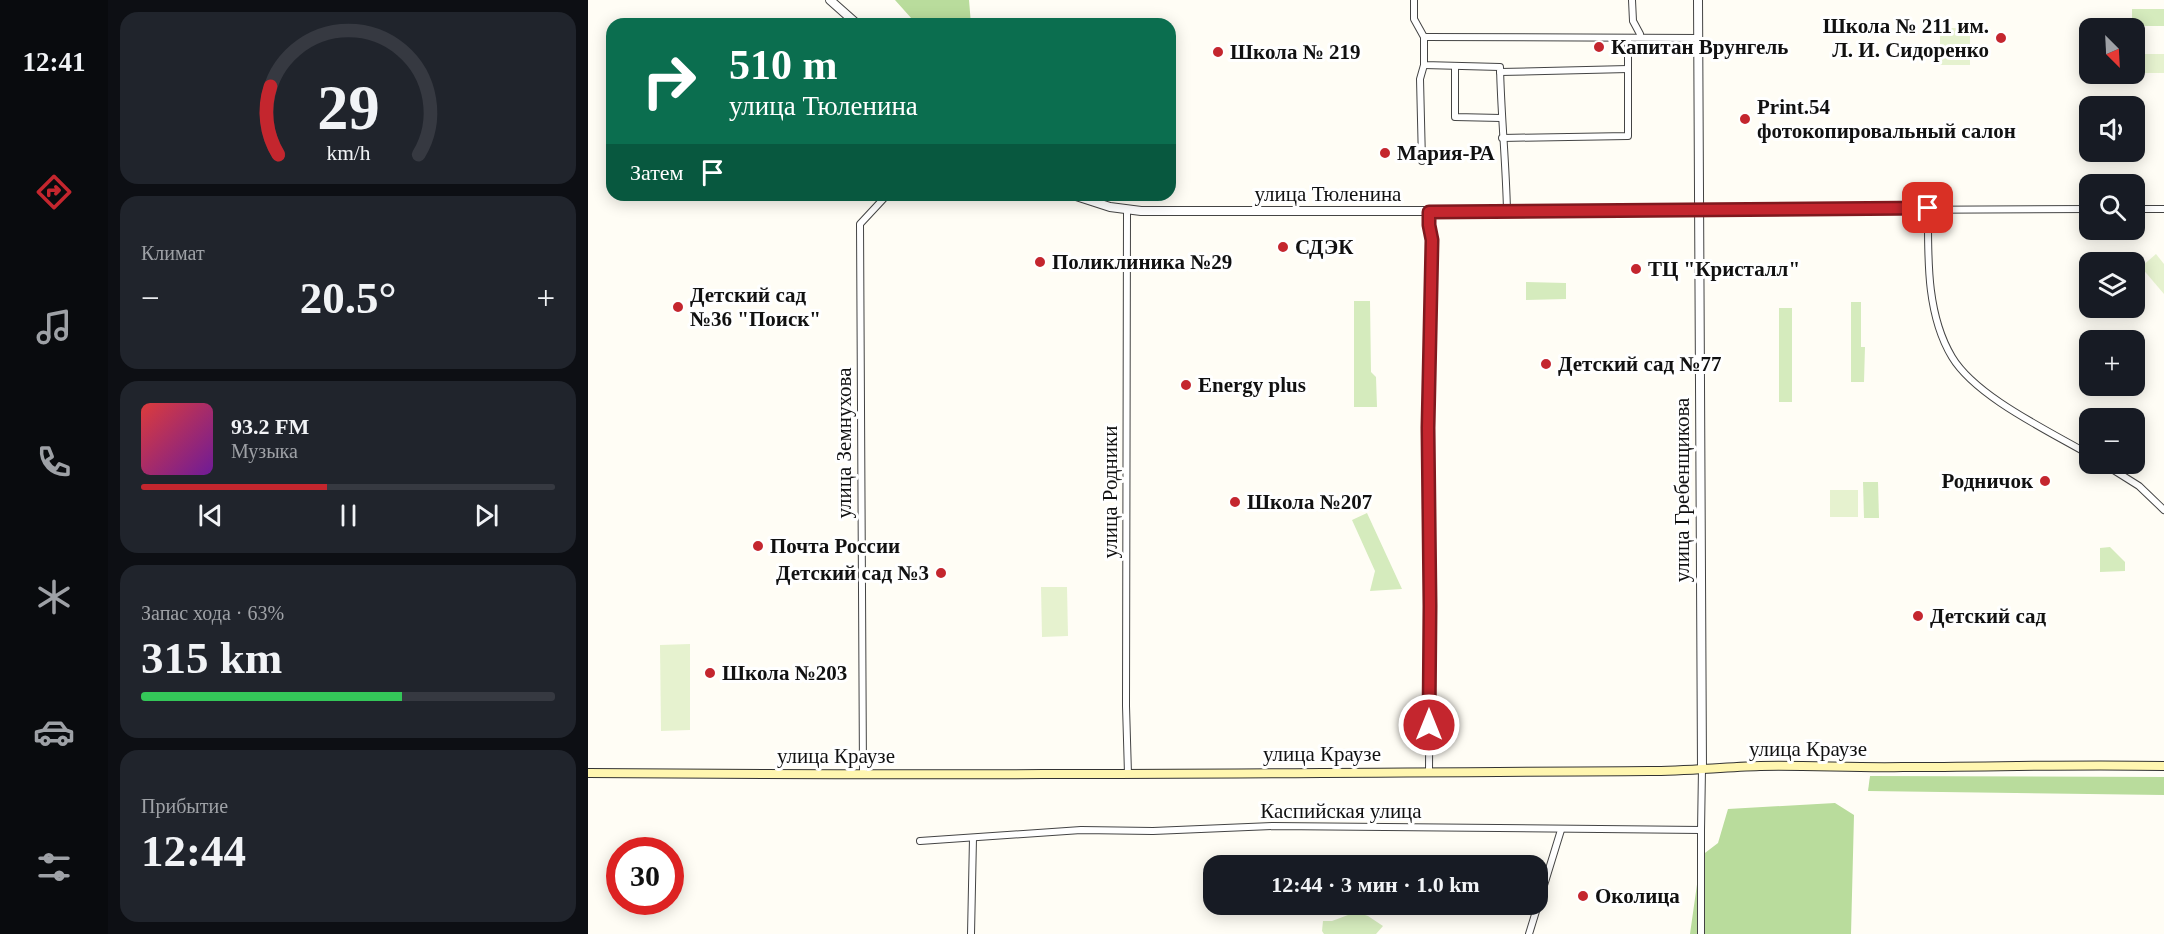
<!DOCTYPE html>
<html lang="ru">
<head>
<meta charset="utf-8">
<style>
  body { margin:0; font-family:"Times New Roman",serif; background:#20242c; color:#f1f3f6; height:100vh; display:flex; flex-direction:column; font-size:22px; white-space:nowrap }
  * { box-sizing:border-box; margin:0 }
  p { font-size:20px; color:#9ea1a6 }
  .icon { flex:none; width:33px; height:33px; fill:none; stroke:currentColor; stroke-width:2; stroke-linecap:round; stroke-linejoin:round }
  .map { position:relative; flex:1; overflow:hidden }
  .drawer { display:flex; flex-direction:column; gap:12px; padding:12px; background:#0d0f14; width:480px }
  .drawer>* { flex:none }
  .hud { position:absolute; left:18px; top:18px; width:570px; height:183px; border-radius:18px; box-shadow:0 3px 15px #0003; background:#0b6e4f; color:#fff; overflow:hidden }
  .needle { width:39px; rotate:156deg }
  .buttons { position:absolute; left:1491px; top:18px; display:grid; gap:12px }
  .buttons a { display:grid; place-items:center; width:66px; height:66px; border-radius:12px; background:#171b24; box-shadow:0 3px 15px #0003; font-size:30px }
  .speed { position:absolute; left:18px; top:837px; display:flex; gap:12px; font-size:30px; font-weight:700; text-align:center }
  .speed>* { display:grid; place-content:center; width:78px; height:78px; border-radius:50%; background:#171b24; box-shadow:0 3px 15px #0003; line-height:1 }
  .speed .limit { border:9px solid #d22; background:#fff; color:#111 }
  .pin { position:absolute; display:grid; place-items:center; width:51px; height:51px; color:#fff; margin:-26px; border-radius:12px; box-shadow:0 3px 9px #0006 }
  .me { position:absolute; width:66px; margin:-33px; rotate:0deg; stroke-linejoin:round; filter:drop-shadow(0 0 4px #0008) }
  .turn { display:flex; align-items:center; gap:21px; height:126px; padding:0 24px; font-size:27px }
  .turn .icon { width:78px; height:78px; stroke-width:2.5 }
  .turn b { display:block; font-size:42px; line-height:51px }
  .then { display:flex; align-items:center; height:57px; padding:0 24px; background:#0003; gap:12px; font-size:22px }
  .big { font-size:45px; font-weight:800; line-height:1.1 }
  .drawer .card { flex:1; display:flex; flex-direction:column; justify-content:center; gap:9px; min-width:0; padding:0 21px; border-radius:18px; background:#20242c }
  .drawer .dial { align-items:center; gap:0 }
  .dial svg { height:156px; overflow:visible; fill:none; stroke:#363941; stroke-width:7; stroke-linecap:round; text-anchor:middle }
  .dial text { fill:#f1f3f6; stroke:none }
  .song { display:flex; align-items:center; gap:18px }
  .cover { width:72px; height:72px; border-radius:9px; background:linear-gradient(135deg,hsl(0 70% 55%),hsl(280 70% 35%)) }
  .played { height:6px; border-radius:3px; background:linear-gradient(90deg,#c4262e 45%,#363941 45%) }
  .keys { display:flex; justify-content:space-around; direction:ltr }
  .heat { display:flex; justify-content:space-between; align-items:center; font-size:33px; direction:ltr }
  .charge { height:9px; border-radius:4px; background:linear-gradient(90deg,#34c759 63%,#363941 0) }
  .trip { position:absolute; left:615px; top:855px; width:345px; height:60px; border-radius:18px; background:#171b24; box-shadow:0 3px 15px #0003; font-weight:800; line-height:60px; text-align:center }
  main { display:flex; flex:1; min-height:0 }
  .tabs { display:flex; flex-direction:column; width:108px; justify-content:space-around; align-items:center; background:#090b0e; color:#9ea1a6 }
  .tabs .icon { width:42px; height:42px }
  .tabs .active { color:#c4262e }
  .tabs b { font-size:27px; color:#f1f3f6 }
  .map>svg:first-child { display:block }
  .green { fill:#d5ebbd }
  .forest { fill:#b9dc9c }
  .pitch { fill:#e6f2cf }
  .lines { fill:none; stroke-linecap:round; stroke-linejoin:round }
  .minor-casing { stroke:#444; stroke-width:8 }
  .tertiary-casing { stroke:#444; stroke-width:10 }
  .secondary-casing { stroke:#333; stroke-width:10 }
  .minor { stroke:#fff; stroke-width:6 }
  .tertiary { stroke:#fff; stroke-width:8 }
  .secondary { stroke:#fff6b0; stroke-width:8 }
  .route-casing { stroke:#7f191e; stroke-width:15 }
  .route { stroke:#c4262e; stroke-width:10 }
  .poi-dot { fill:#c4262e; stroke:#fff; stroke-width:2 }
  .labels { text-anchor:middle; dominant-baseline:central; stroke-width:6; stroke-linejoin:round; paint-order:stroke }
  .poi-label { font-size:21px; font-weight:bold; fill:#111; stroke:#fff; text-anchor:start }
  .street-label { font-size:21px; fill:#111; stroke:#fff }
</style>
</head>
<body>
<main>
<nav class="tabs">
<b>12:41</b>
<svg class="icon active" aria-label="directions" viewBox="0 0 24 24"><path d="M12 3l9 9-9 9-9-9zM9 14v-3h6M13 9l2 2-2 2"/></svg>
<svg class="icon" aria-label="music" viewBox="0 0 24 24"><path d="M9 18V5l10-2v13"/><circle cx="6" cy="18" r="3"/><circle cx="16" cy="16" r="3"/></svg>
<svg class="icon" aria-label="phone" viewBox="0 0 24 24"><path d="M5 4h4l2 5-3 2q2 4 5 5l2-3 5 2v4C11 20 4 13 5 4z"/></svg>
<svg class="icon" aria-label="climate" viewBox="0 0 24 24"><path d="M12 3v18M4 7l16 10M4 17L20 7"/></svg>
<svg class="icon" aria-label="car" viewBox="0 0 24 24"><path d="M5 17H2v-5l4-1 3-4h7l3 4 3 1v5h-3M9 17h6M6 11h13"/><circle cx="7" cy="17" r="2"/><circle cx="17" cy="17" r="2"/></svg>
<svg class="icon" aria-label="filters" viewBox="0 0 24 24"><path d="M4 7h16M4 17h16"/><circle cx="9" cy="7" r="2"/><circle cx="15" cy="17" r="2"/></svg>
</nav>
<section class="drawer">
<div class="card dial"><svg viewBox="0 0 100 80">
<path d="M14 69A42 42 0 1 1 86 69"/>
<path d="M14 69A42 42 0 0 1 10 34" stroke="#c4262e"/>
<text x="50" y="56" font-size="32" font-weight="700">29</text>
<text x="50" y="72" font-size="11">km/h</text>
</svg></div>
<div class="card"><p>Климат</p>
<div class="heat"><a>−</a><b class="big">20.5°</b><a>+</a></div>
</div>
<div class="card">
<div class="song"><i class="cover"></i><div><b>93.2 FM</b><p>Музыка</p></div></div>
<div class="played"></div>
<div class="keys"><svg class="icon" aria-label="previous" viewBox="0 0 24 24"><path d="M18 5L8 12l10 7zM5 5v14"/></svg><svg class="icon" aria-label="pause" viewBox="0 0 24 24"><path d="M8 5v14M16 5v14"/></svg><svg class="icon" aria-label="next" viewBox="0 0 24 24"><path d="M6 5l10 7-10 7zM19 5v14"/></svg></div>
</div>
<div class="card"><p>Запас хода · 63%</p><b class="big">315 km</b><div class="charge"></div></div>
<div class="card"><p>Прибытие</p><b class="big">12:44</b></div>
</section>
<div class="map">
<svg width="1576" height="934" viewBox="0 0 1576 934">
  <rect width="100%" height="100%" fill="#fffdf5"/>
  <g class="green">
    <rect x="1544" y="9" width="32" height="17"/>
    <polygon points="938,282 978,283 978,299 938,300"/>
    <polygon points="766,301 782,301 783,372 788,377 789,407 766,407"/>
    <polygon points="1263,302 1273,302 1273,347 1277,347 1276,382 1263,382"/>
    <rect x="1191" y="308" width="13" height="94"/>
    <polygon points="1275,482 1290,482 1291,518 1276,518"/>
    <polygon points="779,513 814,589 782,591 787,571 764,520"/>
    <polygon points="1522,547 1537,562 1537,571 1512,572 1512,548"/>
    <polygon points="768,912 780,916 795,926 788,934 736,934 734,931 735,921 744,921"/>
  </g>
  <g class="forest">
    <polygon points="307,0 381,0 383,24 323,24 324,19"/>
    <polygon points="1282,776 1576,777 1576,795 1280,791"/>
    <polygon points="1247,803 1266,815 1263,934 1102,934 1113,856 1130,843 1140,809"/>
  </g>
  <g class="pitch">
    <rect x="1352" y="28" width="30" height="37"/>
    <rect x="1549" y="54" width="27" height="19"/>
    <polygon points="1568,254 1576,264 1576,294 1553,267"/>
    <rect x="1242" y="490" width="28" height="27"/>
    <polygon points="453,587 479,587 480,636 454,637"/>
    <polygon points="102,644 102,730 73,731 72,645"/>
  </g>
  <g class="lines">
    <g class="minor-casing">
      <g id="minor">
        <path d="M826,0v19l10,18v28l76,2c1,48 6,96 7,144"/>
        <polyline points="1044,0 1045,21 1052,34"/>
        <polyline points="836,37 1111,38"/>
        <polyline points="867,66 867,117 913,118"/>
        <polyline points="912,72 1040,69"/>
        <polyline points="914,138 1040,136 1040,38"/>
        <polyline points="834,161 832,79 836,65"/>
        <path d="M1340,208c0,49 -2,106 24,149 24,40 97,74 138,98"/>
        <polyline points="1546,209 1576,209"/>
        <polyline points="539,210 538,706 540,774"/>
        <polyline points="1111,211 1502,209"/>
        <polyline points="841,212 841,225 844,240 840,428 842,606 841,773"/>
        <polyline points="1516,464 1551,486 1576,510"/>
        <polyline points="275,773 272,224 299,195"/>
        <polyline points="332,841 493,830 565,831 685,826 1113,830 1114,769"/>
        <polyline points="383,934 385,838"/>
        <polyline points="941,934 973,830"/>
        <polyline points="1113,934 1113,830"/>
      </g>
    </g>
    <g class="tertiary-casing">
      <g id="tertiary">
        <polyline points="242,0 269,24"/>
        <polyline points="1110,0 1114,769"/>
        <polyline points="485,195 522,207 553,211 1111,211"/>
      </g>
    </g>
    <g class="secondary-casing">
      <path id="secondary" d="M0,773c354,3 708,0 1061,-2 37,0 74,-4 111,-5 48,-1 95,2 143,1 87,0 174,-3 261,-1"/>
    </g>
    <use href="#minor" class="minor"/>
    <use href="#tertiary" class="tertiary"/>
    <use href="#secondary" class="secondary"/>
  </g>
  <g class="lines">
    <g class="route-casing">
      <polyline id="route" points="841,725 842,606 840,428 844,240 841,225 841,212 1340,208"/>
    </g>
    <use href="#route" class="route"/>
  </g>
  <g class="poi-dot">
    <circle cx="1413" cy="38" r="6"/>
    <circle cx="1011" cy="47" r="6"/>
    <circle cx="630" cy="52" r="6"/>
    <circle cx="1157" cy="119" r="6"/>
    <circle cx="797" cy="153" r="6"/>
    <circle cx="695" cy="247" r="6"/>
    <circle cx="452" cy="262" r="6"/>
    <circle cx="1048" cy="269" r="6"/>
    <circle cx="90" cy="307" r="6"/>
    <circle cx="958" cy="364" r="6"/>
    <circle cx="598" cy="385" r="6"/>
    <circle cx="1457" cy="481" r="6"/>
    <circle cx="647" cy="502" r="6"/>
    <circle cx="170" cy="546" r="6"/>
    <circle cx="353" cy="573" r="6"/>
    <circle cx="1330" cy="616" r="6"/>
    <circle cx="122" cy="673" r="6"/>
    <circle cx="995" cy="896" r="6"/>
  </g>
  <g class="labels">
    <g class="poi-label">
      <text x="1401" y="26" text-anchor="end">Школа № 211 им.<tspan x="1401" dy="24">Л. И. Сидоренко</tspan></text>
      <text x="1023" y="47">Капитан Врунгель</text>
      <text x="642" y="52">Школа № 219</text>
      <text x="1169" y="107">Print.54<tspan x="1169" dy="24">фотокопировальный салон</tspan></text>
      <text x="809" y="153">Мария-РА</text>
      <text x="707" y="247">СДЭК</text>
      <text x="464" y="262">Поликлиника №29</text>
      <text x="1060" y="269">ТЦ "Кристалл"</text>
      <text x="102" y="295">Детский сад<tspan x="102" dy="24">№36 "Поиск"</tspan></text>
      <text x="970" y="364">Детский сад №77</text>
      <text x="610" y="385">Energy plus</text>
      <text x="1445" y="481" text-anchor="end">Родничок</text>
      <text x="659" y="502">Школа №207</text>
      <text x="182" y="546">Почта России</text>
      <text x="341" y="573" text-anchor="end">Детский сад №3</text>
      <text x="1342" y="616">Детский сад</text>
      <text x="134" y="673">Школа №203</text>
      <text x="1007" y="896">Околица</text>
    </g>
    <g class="street-label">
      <text x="740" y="194">улица Тюленина</text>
      <text transform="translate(256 443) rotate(-90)">улица Земнухова</text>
      <text transform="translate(1094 490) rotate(-90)">улица Гребенщикова</text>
      <text transform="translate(522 492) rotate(-90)">улица Родники</text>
      <text x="1220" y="749">улица Краузе</text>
      <text x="734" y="754">улица Краузе</text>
      <text x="248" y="756">улица Краузе</text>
      <text x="753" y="811">Каспийская улица</text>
    </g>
  </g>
</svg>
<div class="buttons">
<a><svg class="needle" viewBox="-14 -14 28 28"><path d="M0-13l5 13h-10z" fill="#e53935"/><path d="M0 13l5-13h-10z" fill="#9ea1a6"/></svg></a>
<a><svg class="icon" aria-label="sound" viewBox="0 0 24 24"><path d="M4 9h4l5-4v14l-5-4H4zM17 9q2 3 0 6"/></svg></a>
<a><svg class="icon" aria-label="search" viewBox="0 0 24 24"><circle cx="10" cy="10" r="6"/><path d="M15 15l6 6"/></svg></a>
<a><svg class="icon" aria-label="layers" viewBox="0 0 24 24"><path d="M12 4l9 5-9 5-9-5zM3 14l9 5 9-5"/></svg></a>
<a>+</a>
<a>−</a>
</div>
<div class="speed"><div class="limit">30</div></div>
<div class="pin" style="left:1340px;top:208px;background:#d93025"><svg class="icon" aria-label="arrive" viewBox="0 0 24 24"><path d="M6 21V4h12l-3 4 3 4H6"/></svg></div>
<svg class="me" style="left:841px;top:725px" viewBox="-20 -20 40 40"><circle r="17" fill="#c4262e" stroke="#fff" stroke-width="3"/><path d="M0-11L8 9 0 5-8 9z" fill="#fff"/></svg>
<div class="trip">12:44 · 3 мин · 1.0 km</div>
<div class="hud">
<div class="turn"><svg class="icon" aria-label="right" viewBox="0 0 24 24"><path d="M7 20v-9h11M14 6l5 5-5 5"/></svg><div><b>510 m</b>улица Тюленина</div></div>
<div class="then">Затем<svg class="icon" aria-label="arrive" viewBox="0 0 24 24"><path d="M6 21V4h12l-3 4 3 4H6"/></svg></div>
</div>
</div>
</main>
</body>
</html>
